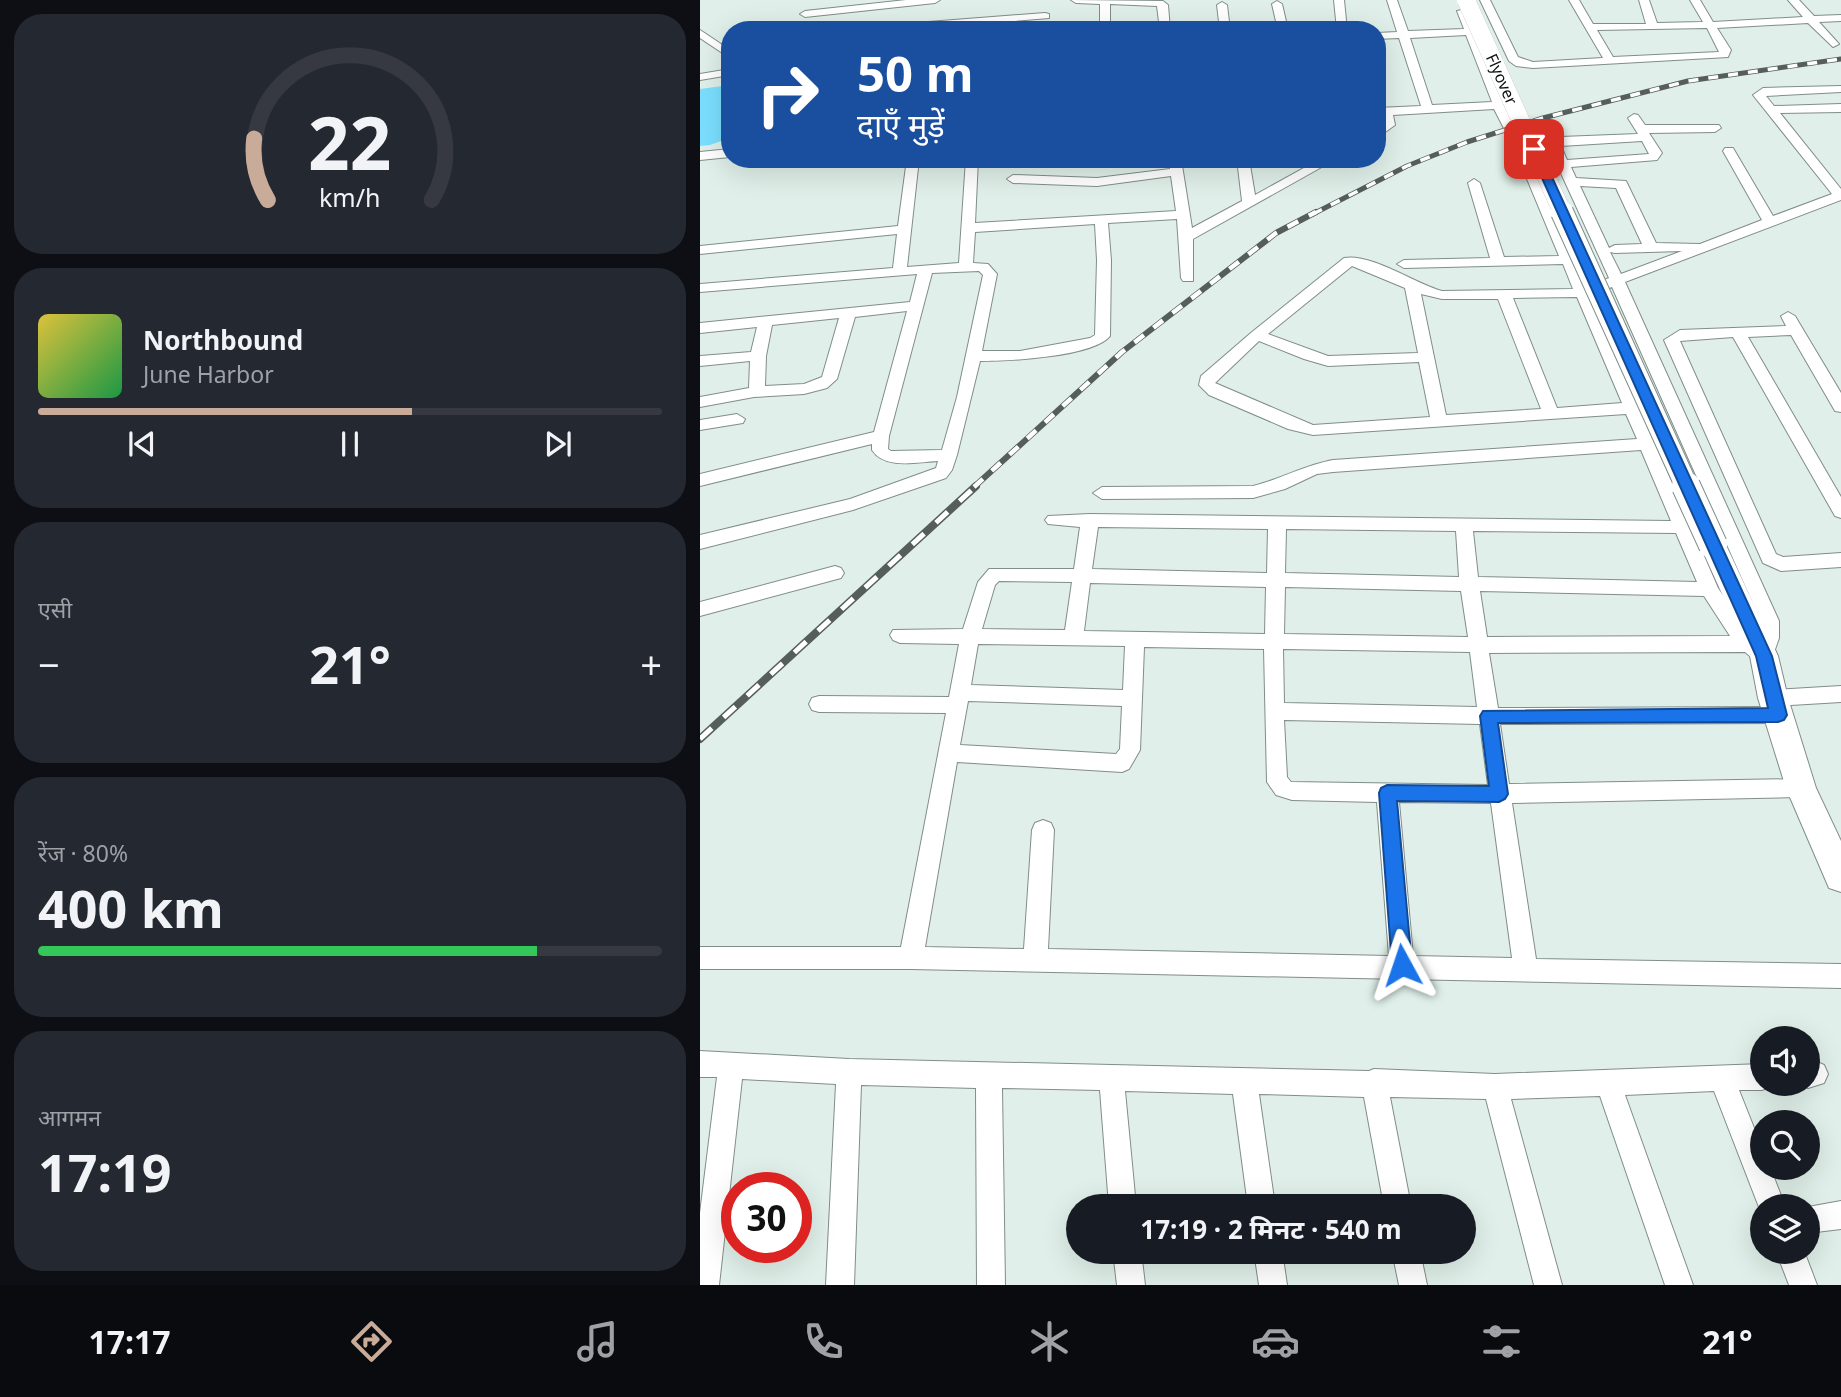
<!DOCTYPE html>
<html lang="hi">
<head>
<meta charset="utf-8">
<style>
  body { margin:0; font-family:"Noto Sans","Noto Sans Devanagari",sans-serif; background:#242831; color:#f1f3f6; height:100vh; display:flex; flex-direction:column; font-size:26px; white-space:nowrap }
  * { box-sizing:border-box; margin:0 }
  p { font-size:23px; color:#9ea1a6 }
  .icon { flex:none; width:38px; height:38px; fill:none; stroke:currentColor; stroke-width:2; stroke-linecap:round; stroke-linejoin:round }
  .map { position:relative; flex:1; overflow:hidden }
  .sheet { display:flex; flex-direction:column; gap:14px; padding:14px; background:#0d0f14; width:700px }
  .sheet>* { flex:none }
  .guide { position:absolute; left:21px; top:21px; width:665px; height:147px; border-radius:28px; box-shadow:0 7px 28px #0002; background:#1a4fa0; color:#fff; overflow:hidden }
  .fabs { position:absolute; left:1050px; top:1026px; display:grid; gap:14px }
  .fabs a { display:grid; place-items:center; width:70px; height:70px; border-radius:50%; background:#171b24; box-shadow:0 7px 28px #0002; font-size:35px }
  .speed { position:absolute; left:21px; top:1172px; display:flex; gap:14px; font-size:35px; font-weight:700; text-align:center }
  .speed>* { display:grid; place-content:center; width:91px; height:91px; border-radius:50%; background:#171b24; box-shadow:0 7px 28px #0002; line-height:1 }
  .speed .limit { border:10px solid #d22; background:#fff; color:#111 }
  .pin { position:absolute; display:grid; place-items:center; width:60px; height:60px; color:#fff; margin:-30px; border-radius:14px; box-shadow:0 4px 10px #0006 }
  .me { position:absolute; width:77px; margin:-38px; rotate:355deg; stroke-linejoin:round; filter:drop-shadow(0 0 5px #0008) }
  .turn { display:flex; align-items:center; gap:24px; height:147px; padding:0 21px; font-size:32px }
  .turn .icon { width:91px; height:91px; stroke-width:2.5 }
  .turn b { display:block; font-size:49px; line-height:60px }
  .big { font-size:52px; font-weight:700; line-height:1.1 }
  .sheet .card { flex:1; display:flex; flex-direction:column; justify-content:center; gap:10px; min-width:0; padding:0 24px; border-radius:28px; background:#242831 }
  .sheet .dial { align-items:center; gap:0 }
  .dial svg { height:182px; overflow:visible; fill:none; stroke:#363941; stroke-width:7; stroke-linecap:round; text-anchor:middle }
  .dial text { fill:#f1f3f6; stroke:none }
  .song { display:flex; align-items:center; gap:21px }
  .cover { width:84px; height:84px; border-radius:10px; background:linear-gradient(135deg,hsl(50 70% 55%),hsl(140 70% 35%)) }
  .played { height:7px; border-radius:4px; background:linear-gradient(90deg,#c9ab9a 60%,#363941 60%) }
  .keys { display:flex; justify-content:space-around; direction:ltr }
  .heat { display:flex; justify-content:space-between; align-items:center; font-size:38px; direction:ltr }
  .charge { height:10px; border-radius:5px; background:linear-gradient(90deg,#34c759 80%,#363941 0) }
  .trip { position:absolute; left:366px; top:1194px; width:410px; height:70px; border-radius:35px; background:#171b24; box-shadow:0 7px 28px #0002; font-weight:700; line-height:70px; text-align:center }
  .dock { display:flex; height:112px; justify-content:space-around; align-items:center; background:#090b0e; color:#9ea1a6 }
  .dock .icon { width:49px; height:49px }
  .dock .selected { color:#c9ab9a }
  .dock b { font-size:32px; color:#f1f3f6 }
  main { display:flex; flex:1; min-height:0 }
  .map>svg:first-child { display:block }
  .water { fill:#7bdfff }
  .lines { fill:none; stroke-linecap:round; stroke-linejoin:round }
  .minor-casing { stroke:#808d88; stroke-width:2 }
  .secondary-casing { stroke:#808d88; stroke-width:2 }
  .minor { fill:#fff; fill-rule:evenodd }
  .secondary { fill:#fff; fill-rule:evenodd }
  .rail-far2-casing { stroke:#555e5b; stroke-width:5 }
  .rail-far1-casing { stroke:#555e5b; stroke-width:6 }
  .rail-casing { stroke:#555e5b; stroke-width:8 }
  .rail-far2 { stroke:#fff; stroke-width:3.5; stroke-dasharray:10; stroke-linecap:butt }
  .rail-far1 { stroke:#fff; stroke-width:4.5; stroke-dasharray:12; stroke-linecap:butt }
  .rail { stroke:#fff; stroke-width:5; stroke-dasharray:16; stroke-linecap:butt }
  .secondary-bridge-far2-casing { stroke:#808d88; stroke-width:18; stroke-linecap:butt }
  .secondary-bridge-far1-casing { stroke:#808d88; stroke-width:24; stroke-linecap:butt }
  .secondary-bridge-casing { stroke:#808d88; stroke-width:30; stroke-linecap:butt }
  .secondary-bridge-far2 { stroke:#fff; stroke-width:18 }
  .secondary-bridge-far1 { stroke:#fff; stroke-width:22 }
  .secondary-bridge { stroke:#fff; stroke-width:28 }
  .route { fill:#1a73e8; stroke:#114b97; stroke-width:2 }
  .labels { text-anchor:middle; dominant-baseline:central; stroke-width:5; stroke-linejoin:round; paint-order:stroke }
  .far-street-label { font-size:16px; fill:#0a0f0d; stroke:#fff }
</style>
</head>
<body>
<main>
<section class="sheet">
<div class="card dial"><svg viewBox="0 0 100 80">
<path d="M14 69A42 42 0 1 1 86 69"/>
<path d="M14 69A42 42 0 0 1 8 42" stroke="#c9ab9a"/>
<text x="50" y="56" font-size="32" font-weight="700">22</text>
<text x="50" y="72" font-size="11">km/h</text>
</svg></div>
<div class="card">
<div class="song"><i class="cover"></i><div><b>Northbound</b><p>June Harbor</p></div></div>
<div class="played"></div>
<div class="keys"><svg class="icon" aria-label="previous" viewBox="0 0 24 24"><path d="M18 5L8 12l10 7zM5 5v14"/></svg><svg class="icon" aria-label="pause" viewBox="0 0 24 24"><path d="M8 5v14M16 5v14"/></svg><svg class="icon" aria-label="next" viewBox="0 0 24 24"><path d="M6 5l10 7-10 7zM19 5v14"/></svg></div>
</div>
<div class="card"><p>एसी</p>
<div class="heat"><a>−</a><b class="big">21°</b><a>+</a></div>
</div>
<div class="card"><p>रेंज · 80%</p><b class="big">400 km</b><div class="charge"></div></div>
<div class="card"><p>आगमन</p><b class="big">17:19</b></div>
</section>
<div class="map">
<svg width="1141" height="1285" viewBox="0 0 1141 1285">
  <rect width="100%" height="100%" fill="#e0efe9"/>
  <polygon class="water" points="30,85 30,138 10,145 0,146 0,89"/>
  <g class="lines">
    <g class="minor-casing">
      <g id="minor">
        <polygon points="206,0 240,0 235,3 105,17 100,14 105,11"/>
        <polygon points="371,0 463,1 468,5 470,30 460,30 457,6 410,4 410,30 400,30 400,4 376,3"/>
        <polygon points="634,0 644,0 647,30 637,30"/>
        <path d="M687,0h10l11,31 56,-2 -7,-18 9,-2 38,96 23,45 60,137 22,-9 -61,-133 13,-8 77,-3 -10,-16 6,-4 4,1 7,10h74l2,3 -6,4 -66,1 13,20 -5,7 -86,7 5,11 50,3 30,62 44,1 62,-24 -39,-69 2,-3h8l40,68 59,-22 -79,-99 10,-7 78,-2v6l-75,4 8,10 67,-2v8l-61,1 61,76v11l-216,82 154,339v17l-8,23c-11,4 -18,-2 -26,-9l-256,1 9,55 280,-1 7,2 3,6 -3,6 -7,2 -278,1 9,60 292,-5 8,2 3,7 -3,7 -8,2 -289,6 24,156 305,5v24l-930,-19h-211v-22h201l45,-234 -127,-1 -7,-2 -3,-6 3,-6 7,-2 130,1 10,-53 -59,-1 -7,-3 -3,-5 3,-5 70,-1 15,-47 11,-13h85l6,-42 -32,-3 -3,-4 3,-4 42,-2 581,7 -30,-71 -308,22 -16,2 -32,15 -32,9 -151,1 -9,-6 9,-6 151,-1c28,-7 52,-21 80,-26l304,-21 -11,-25 -313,21 -25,-6 -79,-34 -10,-10 2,-9 51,-44 92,-74c27,-5 70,25 98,33l131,-2 -10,-25 -159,4 -7,-4 7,-4 86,-2 -22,-75 6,-4 6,4 24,74 55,-1 -44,-106 -21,-41 -101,6 2,10 -18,13v-10l6,-4 -2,-9 -4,1v-8l44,-2 -22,-68 -22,1v-6l20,-1zM766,35l26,67 -60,3 -22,-67zM942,141l7,13 -82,6 -6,-14zM880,186l36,2 26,56 -27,1 -6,3zM982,251l-61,23 -11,-22 5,1zM652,266l53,22 13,65 -90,3 -60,-22zM912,287l149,334 -2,20 -20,-21 -21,-32 -128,-293zM721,294l21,5h56l43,110 -95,6zM877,297l45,106 -65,5 -44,-110zM559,341l45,18 24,7 91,-4 11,55 -117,8 -98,-42zM398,527l170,2 -1,44 -175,-4zM586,529l170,2 3,46 -174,-4zM773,531l203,2 21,49 -219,-5zM299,581l73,1 -7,48 -83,-1 13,-44zM390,583l176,4 -1,47 -181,-3zM585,587l176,4 7,46 -184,-3zM780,591l224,5 26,40 -243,1zM278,644l147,2 -2,44 -152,-5zM444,647l120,2 3,133 9,13 16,5 85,2 12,154 -341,-7 6,-119 -3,-7 -8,-3 -8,3 -3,7 -8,119 -99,-2 32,-185 165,10 7,-3 11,-19zM583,649l187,3 7,55 -193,-4zM268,701l154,5 -2,43 -4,5 -156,-9zM584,720l196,4 8,61 -197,-3 -4,-5zM699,802l92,1 21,155 -99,-2z"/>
        <path d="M780,0h10l28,57 15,5 70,-4 -34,-58h10l14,24h53l-7,-24h10l8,23 46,-1 -13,-22h10l13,22 90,-5 -15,-17h11l15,16 27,-1v6l-22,1 20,22 -6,3 -25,-24 -91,5 14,22 -3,7 -195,11 -17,-2 -7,-5zM1007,28l12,24 -106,5 -16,-27z"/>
        <polygon points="577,1 582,4 588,30 578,30 572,4"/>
        <polygon points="522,2 527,5 530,30 520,30 517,5"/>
        <polygon points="345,13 349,14 349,18 209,30 159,30 164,27"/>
        <polygon points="0,30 30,50 30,58 0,38"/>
        <polygon points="30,69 30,75 0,80 0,74"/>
        <polygon points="30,149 30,157 0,160 0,152"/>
        <path d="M207,159h12l-12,108 52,-4 7,-104h12l-3,64 201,-12 -5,-35 -74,10 -84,-3 -6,-4 6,-4 84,3 73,-9 -1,-10h12l11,69 50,-27 -5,-42h12l6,36 65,-36h16l-143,80v42h-10l-2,-3 -4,-59 -69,4 3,37 -1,76c-17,21 -102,25 -130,25l-23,94 -5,15 -6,8 -93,32 -153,39v-14l150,-36 86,-31 2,-7c-21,1 -53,9 -66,-11v-6l-172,42v-12l174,-42 33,-121 -52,6 -18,62 -10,9 -23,6 -50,3 -54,10v-10l49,-9 1,-27 -50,5v-10l51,-4 6,-25 -57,6v-10l210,-21 7,-28 -217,18v-8l193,-16 4,-34 -197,20v-8l198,-20zM395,224l2,36 -2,75 -5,3 -70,13h-38l15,-77 -9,-10 -15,-1 2,-31zM279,271l4,4 -26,122 -15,53 -51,1 -3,-2 1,-13 43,-163zM139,318l-17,59 -18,7 -39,2 1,-30 6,-31z"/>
        <polygon points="1088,312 1095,316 1141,393 1141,412 1135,411 1091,335 1048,337 1141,497 1141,518 1135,516 1033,337 980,341 1076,554 1083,557 1141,553 1141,567 1081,571 1063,563 964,340 980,330 1086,326 1081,316"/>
        <polygon points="37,414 45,419 43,423 0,430 0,420"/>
        <polygon points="135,566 141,568 144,573 141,578 0,616 0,602"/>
        <polygon points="1141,686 1141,702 1073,706 1066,704 1063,698 1066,692 1073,690"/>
        <polygon points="0,1051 149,1059 669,1071 674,1069 795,1074 1062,1064 1062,1083 1072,1083 1071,1086 1062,1090 1039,1090 1062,1148 1062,1167 1070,1167 1085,1206 1062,1206 1062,1215 1014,1091 925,1095 993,1285 965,1285 900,1096 811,1099 862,1285 834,1285 786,1099 690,1097 711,1206 684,1206 664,1097 559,1094 575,1206 548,1206 533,1094 425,1091 436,1206 409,1206 400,1090 302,1088 305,1285 277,1285 276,1088 161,1085 154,1285 126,1285 136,1084 42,1079 19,1285 0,1285 0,1213 17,1077 0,1077"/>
        <polygon points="1115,1061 1124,1065 1128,1074 1124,1083 1108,1088 1099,1084 1108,1083 1108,1063"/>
        <polygon points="1141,1201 1141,1229 1108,1233 1108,1207"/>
        <polygon points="413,1251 441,1251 445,1285 417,1285"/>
        <polygon points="554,1251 582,1251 587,1285 559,1285"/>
        <polygon points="692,1251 720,1251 727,1285 699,1285"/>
        <polygon points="1076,1251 1104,1251 1117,1285 1089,1285"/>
      </g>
    </g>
    <g class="secondary-casing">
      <polygon id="secondary" points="1013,535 1022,538 1026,545 1078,656 1088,698 1116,788 1141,841 1141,892 1129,888 1086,788 1058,698 1050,656 1000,545 1004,538"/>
    </g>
    <use href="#minor" class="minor"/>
    <use href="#secondary" class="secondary"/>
    <g class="rail-far2-casing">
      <polyline id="rail-far2" points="613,214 707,166 767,142 843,118 988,81 1141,59"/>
    </g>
    <g class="rail-far1-casing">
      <polyline id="rail-far1" points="274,487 422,352 576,233 616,212"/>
    </g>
    <g class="rail-casing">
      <polyline id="rail" points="0,739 276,486"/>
    </g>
    <use href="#rail-far2" class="rail-far2"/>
    <use href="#rail-far1" class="rail-far1"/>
    <use href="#rail" class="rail"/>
    <g class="secondary-bridge-far2-casing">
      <polyline id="secondary-bridge-far2" points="766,0 863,214"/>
    </g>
    <g class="secondary-bridge-far1-casing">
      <polyline id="secondary-bridge-far1" points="862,212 987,487"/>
    </g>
    <g class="secondary-bridge-casing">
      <polyline id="secondary-bridge" points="986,486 1013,545"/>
    </g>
    <use href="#secondary-bridge-far2" class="secondary-bridge-far2"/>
    <use href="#secondary-bridge-far1" class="secondary-bridge-far1"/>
    <use href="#secondary-bridge" class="secondary-bridge"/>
  </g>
  <polygon class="route" points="834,145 839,149 1072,656 1087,715 1084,720 1078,722 798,723 808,794 805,799 799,802 697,801 712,965 709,972 702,975 695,972 692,965 679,793 681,788 687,785 789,786 780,716 783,711 1068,708 1056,656 829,149"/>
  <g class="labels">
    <g class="far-street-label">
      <text transform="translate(802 79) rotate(66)">Flyover</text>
    </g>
  </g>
</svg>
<div class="fabs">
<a><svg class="icon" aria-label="sound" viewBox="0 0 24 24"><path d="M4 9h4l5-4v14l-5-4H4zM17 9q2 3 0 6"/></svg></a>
<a><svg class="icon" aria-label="search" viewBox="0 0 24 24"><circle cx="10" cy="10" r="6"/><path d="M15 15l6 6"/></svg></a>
<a><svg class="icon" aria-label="layers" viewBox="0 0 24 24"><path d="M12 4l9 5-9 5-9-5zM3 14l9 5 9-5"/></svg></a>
</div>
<div class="speed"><div class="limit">30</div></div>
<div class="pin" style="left:834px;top:149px;background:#d93025"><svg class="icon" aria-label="arrive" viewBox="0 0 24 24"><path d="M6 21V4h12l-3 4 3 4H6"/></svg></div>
<svg class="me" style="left:702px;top:965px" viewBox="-20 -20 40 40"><path d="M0-17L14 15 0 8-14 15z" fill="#1a73e8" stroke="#fff" stroke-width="4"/></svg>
<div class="trip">17:19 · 2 मिनट · 540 m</div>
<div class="guide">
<div class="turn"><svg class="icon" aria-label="right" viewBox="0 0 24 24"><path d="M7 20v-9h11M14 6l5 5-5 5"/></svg><div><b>50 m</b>दाएँ मुड़ें</div></div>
</div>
</div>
</main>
<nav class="dock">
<b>17:17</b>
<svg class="icon selected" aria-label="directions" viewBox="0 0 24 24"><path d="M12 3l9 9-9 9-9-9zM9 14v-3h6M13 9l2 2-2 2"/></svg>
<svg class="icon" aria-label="music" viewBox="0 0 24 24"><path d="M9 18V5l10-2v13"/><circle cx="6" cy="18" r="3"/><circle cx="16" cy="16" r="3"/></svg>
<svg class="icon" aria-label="phone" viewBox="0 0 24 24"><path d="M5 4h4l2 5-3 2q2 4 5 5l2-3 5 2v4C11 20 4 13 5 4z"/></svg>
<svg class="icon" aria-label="climate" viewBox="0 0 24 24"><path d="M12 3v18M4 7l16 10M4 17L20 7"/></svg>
<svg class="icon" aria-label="car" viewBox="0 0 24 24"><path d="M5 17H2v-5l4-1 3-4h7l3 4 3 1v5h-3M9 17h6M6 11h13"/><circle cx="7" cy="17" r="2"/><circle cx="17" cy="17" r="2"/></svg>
<svg class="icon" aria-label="filters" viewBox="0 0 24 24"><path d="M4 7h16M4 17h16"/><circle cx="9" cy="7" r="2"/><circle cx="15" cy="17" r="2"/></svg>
<b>21°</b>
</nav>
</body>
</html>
